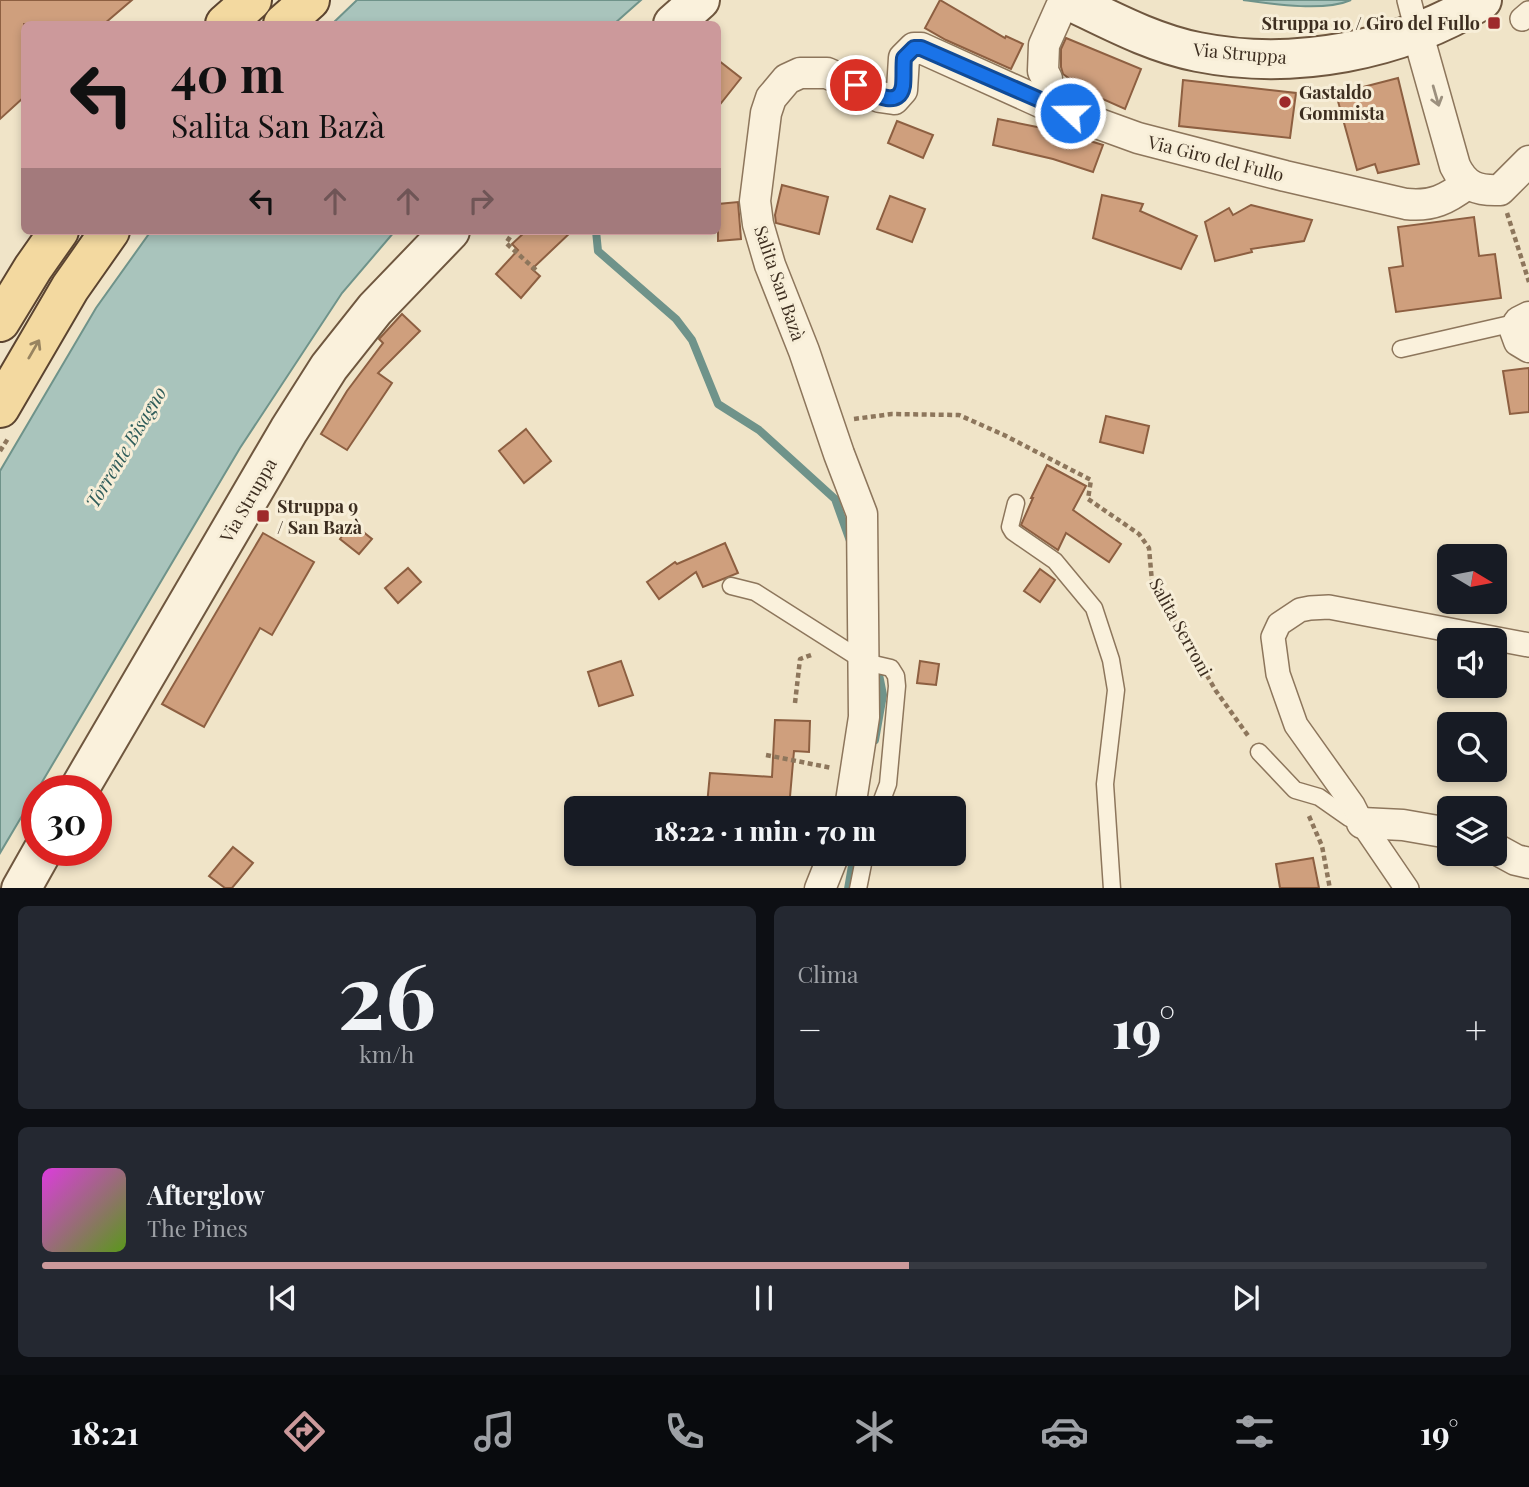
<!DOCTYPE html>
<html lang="it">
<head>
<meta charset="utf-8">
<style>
  body { margin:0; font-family:"Playfair Display",serif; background:#242831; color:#f1f3f6; height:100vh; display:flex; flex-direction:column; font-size:26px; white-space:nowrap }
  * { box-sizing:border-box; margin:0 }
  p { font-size:23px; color:#9ea1a6 }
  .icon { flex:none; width:38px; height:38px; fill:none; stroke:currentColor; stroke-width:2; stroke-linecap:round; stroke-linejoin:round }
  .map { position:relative; height:888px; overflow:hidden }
  .drawer { display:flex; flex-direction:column; gap:18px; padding:18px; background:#0d0f14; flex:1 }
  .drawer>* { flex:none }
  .banner { position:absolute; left:21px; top:21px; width:700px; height:214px; border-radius:10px; box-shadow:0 4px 10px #0003; background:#cc999b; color:#111; overflow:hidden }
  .needle { width:46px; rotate:100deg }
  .fabs { position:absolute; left:1437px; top:544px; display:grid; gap:14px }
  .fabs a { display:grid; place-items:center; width:70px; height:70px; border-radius:10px; background:#171b24; box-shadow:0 4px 10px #0003; font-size:35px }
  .speed { position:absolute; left:21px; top:775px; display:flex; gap:14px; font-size:35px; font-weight:700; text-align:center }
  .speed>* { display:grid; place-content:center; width:91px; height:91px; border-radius:50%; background:#171b24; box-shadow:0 4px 10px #0003; line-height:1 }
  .speed .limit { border:10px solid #d22; background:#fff; color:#111 }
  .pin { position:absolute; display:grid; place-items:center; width:60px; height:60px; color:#fff; margin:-30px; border:4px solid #fff; border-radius:50%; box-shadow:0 2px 7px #0007 }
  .me { position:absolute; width:77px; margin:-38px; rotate:291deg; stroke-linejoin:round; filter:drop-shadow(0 0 5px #0008) }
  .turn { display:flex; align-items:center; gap:24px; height:147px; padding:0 35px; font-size:32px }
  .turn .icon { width:91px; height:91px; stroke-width:2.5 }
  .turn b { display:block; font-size:49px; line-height:60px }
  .lanes { display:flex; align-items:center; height:66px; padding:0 35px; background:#0003; justify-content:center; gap:35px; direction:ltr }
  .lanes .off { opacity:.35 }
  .big { font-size:52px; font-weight:800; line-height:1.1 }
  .drawer .card { flex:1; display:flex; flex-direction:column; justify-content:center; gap:10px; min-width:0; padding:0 24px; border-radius:10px; background:#242831 }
  .drawer .dial { align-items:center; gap:0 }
  .dial b { font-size:91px; line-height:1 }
  .song { display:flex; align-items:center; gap:21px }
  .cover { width:84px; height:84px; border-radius:10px; background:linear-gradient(135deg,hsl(300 70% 55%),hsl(90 70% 35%)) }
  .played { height:7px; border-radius:4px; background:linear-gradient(90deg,#cc999b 60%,#363941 60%) }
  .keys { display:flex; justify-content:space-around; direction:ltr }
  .heat { display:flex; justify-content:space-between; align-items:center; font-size:38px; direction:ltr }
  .drawer .tiles { flex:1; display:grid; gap:18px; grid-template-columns:1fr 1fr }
  .card:last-child { grid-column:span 2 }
  .trip { position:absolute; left:564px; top:796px; width:402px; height:70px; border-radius:10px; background:#171b24; box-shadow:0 4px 10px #0003; font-weight:800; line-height:70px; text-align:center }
  .tab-bar { display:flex; height:112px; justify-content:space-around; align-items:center; background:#090b0e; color:#9ea1a6 }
  .tab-bar .icon { width:49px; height:49px }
  .tab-bar .on { color:#cc999b }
  .tab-bar b { font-size:32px; color:#f1f3f6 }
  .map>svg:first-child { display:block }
  .water { fill:#a9c4bc; stroke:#6f938a; stroke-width:2 }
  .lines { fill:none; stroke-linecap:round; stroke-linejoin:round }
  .stream { stroke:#6f938a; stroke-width:8 }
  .building { fill:#cf9f7d; stroke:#8d5f41; stroke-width:2 }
  .service-casing { stroke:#8d765c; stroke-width:19 }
  .pedestrian-casing { stroke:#8d765c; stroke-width:26 }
  .minor-casing { stroke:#8d765c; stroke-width:33 }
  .secondary-casing { stroke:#6f573f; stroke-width:42 }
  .primary-casing { stroke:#5b4430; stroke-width:42 }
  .path { stroke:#8d765c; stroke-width:4.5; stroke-dasharray:5 3.5; stroke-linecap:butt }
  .service { stroke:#faf1dc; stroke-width:16 }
  .pedestrian { stroke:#faf1dc; stroke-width:23 }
  .minor { stroke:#faf1dc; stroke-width:30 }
  .secondary { stroke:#faf1dc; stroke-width:38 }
  .primary { stroke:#f3d9a0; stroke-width:38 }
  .oneway { stroke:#9c907e }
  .oneway2 { stroke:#988460 }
  .route-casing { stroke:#114b97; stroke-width:18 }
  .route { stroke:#1a73e8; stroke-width:12 }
  .poi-dot { fill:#9e2a2b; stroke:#f7eed8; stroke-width:2.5 }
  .labels { text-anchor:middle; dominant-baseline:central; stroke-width:6; stroke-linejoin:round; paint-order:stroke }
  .poi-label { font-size:18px; font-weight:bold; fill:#3d2e20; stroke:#f7eed8; text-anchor:start }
  .street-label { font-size:18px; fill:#3d2e20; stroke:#f7eed8 }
  .water-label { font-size:19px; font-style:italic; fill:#2f5d5a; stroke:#f7eed8 }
</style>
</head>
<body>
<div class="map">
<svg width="1529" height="889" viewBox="0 0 1529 889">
  <rect width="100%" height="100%" fill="#f0e4c8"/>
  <g class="water">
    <polygon points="357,0 641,0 614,24 332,24"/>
    <path d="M1243,0h108c-27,12 -79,4 -108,0z"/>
    <polygon points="151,231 395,231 342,293 240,448 0,853 0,471 96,308"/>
  </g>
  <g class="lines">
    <g class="stream">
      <polyline points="596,231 598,251 676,319 692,340 718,404 759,430 835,499 850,541"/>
      <polyline points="875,740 883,695 877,664"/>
      <polyline points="848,889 854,854"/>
    </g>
  </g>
  <g class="building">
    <polygon points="0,0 132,0 104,24 24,24 24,97 0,119"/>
    <polygon points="940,0 1005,38 1006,36 1023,44 1011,69 946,40 925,28"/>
    <polygon points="1066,38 1141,69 1125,109 1089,93 1063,74 1061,67 1061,49"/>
    <polygon points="718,60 741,78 718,107"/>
    <polygon points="1398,78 1419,164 1378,173 1375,164 1357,170 1336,94"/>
    <polygon points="1183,80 1296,93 1290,138 1179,126"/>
    <polygon points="998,119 1057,131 1103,145 1093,172 1053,159 993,145"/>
    <polygon points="897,121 933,135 923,158 888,143"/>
    <polygon points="782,185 828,197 819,234 776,223 775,215"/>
    <polygon points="1102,195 1143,204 1140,211 1197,236 1181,269 1093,238"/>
    <polygon points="890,196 925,209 912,242 877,229"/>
    <polygon points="738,202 741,239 718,241 718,204"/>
    <polygon points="1251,205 1312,220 1304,241 1251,249 1252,252 1215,261 1205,222 1229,208 1233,215"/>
    <polygon points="1474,217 1479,256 1495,254 1501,298 1396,312 1389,268 1403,266 1398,227"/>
    <polygon points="526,231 572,231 532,269 540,276 521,298 496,274 518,250 512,244"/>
    <polygon points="402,314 420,331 378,373 392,383 347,450 321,434 347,391 383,343 379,339"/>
    <polygon points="1529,368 1529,412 1510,414 1503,371"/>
    <polygon points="1106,416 1149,426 1143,453 1100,442"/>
    <polygon points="526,429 551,461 524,483 499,451"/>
    <polygon points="1047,465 1086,486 1073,510 1121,544 1109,562 1066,533 1058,550 1021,525 1033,498 1031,498"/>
    <polygon points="352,523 372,539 359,554 340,539"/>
    <polygon points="263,533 314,562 272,635 260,628 204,727 162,704"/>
    <polygon points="725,543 738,573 703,587 696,572 659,599 647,582 675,562 677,564"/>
    <polygon points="408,568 421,582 398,603 385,588"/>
    <polygon points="1040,569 1055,580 1040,602 1024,591"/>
    <polygon points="621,661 633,695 599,706 588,672"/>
    <polygon points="920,661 939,664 936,685 917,683"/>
    <polygon points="775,720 810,721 809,752 794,751 789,808 707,805 710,773 772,777"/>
    <polygon points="233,847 253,863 232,888 225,888 209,876"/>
    <polygon points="1313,858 1319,888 1280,888 1276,864"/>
  </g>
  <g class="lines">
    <g class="service-casing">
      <g id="service">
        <polyline points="1401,349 1519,322"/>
        <polyline points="1016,503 1010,527 1013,532 1055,561 1094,608 1111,660 1116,690 1105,784 1112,889"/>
        <polyline points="731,586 755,592 865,662 891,668 896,676 897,686 888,784 879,808"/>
        <polyline points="1259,752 1295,790 1319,797 1349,818 1362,823"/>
        <polyline points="858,889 865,854"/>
      </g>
    </g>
    <g class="pedestrian-casing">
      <g id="pedestrian">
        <polyline points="1409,0 1417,31"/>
        <polyline points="1522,19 1529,13"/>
        <polyline points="1407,889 1362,823 1353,805 1296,725 1278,674 1273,637 1279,624 1300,610 1310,608 1329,607 1529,645"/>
      </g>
    </g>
    <g class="minor-casing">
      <g id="minor">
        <path d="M1064,0l-20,45 -1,26 4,8v26l91,33 147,38 121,28c26,3 41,-5 61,-20"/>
        <path d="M1417,31l38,135c10,21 23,25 45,24l29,-29"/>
        <polyline points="1529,317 1519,322 1515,330 1519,341 1529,347"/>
        <polyline points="850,808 864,717 862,514 839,454 804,351 770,265 758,224 755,201 766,113 771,98 787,79 800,73 827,73 880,97 894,99 902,90 904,58 914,48 921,48 1047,105"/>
        <polyline points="1362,823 1403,825 1449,833"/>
        <polyline points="1494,848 1516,860 1529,863"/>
        <polyline points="820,889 834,854"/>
      </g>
    </g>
    <g class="secondary-casing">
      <g id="secondary">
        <path d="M1068,0c42,20 84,43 130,52 95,19 202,-1 284,-52"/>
        <polyline points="673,24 700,0"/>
        <polyline points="78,791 289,430 329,367 375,309 450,231"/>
        <polyline points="21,889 43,850"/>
      </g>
    </g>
    <g class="primary-casing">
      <g id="primary">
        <polyline points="225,24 252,0"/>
        <polyline points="283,24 310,0"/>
        <polyline points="0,322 33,268 59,231"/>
        <polyline points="0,408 70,288 110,231"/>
      </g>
    </g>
    <g class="path">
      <polyline points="1507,213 1529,282"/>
      <polyline points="510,237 506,243 537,271"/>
      <polyline points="854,419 892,414 959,415 1004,435 1091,480 1088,499 1139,534 1149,548 1152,582 1216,691 1249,737"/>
      <polyline points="0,451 9,437"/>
      <polyline points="795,703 800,659 814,654"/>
      <polyline points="766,755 832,768"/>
      <polyline points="1309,816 1322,846 1330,889"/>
    </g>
    <use href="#service" class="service"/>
    <use href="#pedestrian" class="pedestrian"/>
    <use href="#minor" class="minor"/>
    <use href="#secondary" class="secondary"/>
    <use href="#primary" class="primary"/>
  </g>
  <defs><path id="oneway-shaft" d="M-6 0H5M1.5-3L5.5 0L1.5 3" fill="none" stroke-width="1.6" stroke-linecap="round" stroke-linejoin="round" transform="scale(1.75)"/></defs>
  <use class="oneway" href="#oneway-shaft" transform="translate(1436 96) rotate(74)"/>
  <use class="oneway2" href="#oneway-shaft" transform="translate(34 349) rotate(-60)"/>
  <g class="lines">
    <g class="route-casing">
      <path id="route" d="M856,85c13,6 43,26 47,1 1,-9 0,-19 1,-28l10,-10h7l149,65"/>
    </g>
    <use href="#route" class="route"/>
  </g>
  <g class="poi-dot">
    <rect x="1487" y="16" width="14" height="14" rx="3.5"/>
    <circle cx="1285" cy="102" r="7"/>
    <rect x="256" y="509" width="14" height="14" rx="3.5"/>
  </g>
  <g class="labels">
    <g class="poi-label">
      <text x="1480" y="23" text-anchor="end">Struppa 10 / Giro del Fullo</text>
      <text x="1299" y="92">Gastaldo<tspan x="1299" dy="21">Gommista</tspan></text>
      <text x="277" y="506">Struppa 9<tspan x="277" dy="21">/ San Bazà</tspan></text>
    </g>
    <g class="street-label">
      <text transform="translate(1240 53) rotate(5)">Via Struppa</text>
      <text transform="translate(1216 158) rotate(14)">Via Giro del Fullo</text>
      <text transform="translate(780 283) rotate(71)">Salita San Bazà</text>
      <text transform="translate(248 500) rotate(-60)">Via Struppa</text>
      <text transform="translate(1181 627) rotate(61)">Salita Serroni</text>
    </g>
    <g class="water-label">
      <text transform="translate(125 447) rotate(-59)">Torrente Bisagno</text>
    </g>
  </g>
</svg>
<div class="fabs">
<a><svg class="needle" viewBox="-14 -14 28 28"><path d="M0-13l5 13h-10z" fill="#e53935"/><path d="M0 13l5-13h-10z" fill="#9ea1a6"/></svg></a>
<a><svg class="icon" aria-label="sound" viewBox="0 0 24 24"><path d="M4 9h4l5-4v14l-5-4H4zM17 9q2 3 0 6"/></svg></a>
<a><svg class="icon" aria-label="search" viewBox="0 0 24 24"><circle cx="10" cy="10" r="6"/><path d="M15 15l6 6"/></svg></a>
<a><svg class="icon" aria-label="layers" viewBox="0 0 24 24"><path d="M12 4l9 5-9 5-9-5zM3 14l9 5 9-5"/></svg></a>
</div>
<div class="speed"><div class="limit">30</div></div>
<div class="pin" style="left:856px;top:85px;background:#d93025"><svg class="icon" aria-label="arrive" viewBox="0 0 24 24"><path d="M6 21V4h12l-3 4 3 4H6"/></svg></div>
<svg class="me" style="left:1070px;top:113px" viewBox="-20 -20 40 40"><circle r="17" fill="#1a73e8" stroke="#fff" stroke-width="3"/><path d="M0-11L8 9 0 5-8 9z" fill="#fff"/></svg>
<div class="trip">18:22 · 1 min · 70 m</div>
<div class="banner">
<div class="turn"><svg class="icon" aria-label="left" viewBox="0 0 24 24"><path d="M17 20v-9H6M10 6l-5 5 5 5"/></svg><div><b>40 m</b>Salita San Bazà</div></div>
<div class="lanes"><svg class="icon" aria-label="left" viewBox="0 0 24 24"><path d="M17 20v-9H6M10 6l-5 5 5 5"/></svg><svg class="icon off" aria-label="ahead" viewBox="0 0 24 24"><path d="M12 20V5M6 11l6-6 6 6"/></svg><svg class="icon off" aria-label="ahead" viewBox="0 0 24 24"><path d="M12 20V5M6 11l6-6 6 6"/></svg><svg class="icon off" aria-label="right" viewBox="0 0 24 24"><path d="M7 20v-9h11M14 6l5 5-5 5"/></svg></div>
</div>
</div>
<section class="drawer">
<div class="tiles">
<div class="card dial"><b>26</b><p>km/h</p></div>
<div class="card"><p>Clima</p>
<div class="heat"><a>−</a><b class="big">19°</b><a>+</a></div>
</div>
<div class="card">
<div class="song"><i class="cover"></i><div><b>Afterglow</b><p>The Pines</p></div></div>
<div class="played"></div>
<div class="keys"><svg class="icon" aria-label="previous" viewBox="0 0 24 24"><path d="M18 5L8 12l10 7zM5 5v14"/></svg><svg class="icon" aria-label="pause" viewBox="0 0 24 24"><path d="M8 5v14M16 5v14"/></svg><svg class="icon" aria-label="next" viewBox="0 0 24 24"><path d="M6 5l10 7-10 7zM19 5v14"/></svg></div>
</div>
</div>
</section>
<nav class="tab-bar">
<b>18:21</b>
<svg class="icon on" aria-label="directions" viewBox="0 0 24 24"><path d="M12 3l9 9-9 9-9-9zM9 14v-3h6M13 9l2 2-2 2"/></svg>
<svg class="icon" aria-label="music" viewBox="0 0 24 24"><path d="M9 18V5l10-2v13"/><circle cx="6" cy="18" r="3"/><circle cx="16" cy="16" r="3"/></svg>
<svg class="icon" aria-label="phone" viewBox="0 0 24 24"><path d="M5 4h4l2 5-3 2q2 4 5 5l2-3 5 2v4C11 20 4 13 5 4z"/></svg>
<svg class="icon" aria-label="climate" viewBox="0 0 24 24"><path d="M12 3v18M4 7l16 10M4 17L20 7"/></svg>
<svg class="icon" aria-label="car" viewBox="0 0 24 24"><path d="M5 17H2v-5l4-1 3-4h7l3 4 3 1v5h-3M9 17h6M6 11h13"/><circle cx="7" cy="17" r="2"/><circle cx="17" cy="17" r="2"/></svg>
<svg class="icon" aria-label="filters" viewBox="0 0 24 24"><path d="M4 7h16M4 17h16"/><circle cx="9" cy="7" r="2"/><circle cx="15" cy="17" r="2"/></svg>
<b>19°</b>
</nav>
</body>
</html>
